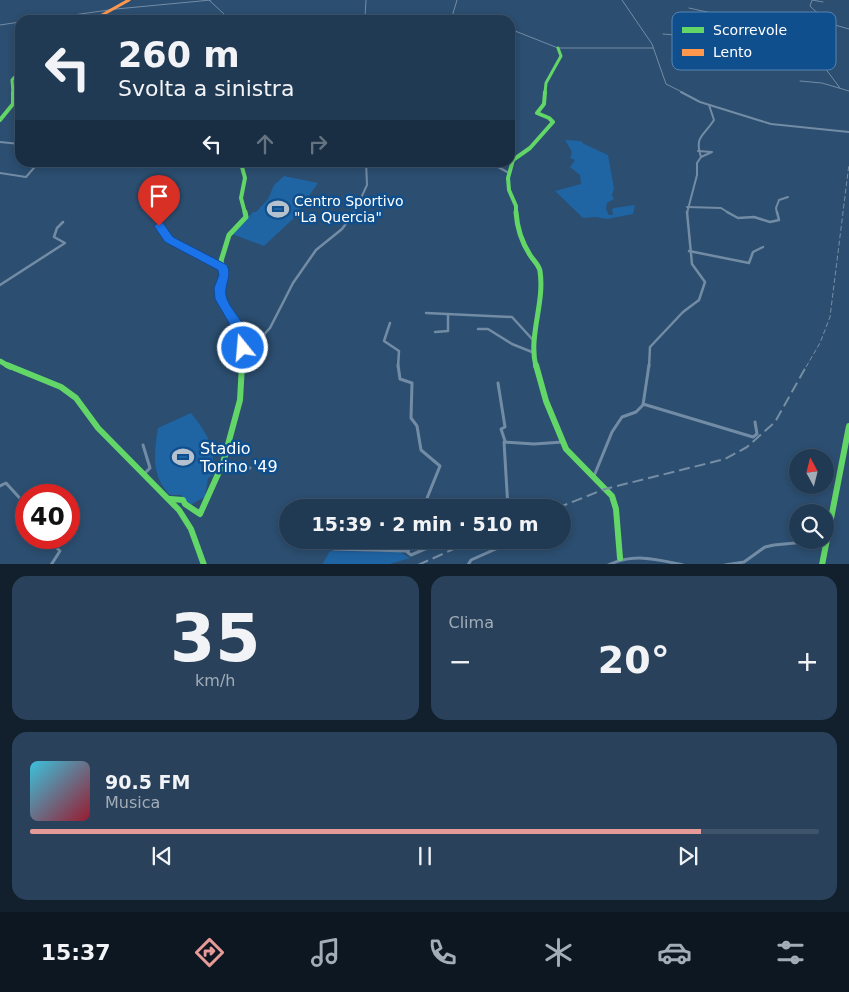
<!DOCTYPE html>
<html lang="it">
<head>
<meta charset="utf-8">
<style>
  body { margin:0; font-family:"DejaVu Sans",sans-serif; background:#29415a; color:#f1f3f6; height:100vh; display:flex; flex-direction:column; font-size:19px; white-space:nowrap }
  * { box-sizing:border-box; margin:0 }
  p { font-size:16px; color:#a2adb8 }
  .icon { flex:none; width:28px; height:28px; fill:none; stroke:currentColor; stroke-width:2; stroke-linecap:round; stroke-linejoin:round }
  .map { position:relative; height:564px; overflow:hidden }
  .sheet { display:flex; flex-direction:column; gap:12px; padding:12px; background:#12202e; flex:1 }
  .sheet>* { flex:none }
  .hud { position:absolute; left:15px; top:15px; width:500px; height:152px; border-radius:15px; box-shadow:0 2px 8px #0003,0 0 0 1px #3e546b; background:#213a54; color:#f1f3f6; overflow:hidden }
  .needle { width:32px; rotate:353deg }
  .controls { position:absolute; left:789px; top:449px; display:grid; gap:10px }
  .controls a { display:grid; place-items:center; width:45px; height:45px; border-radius:50%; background:#213a54; box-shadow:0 2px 8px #0003,0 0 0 1px #3e546b; font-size:25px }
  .speed { position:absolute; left:15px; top:484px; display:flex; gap:10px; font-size:25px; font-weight:700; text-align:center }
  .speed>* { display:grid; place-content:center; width:65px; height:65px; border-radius:50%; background:#213a54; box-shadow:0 2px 8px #0003,0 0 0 1px #3e546b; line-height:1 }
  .speed .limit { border:8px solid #d22; background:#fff; color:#111 }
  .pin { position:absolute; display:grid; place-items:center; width:42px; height:42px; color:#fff; margin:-51px -21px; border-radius:50% 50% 50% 0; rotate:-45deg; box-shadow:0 0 5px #0007 }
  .pin .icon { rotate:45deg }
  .me { position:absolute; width:55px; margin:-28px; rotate:343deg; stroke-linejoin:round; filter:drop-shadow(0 0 4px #0008) }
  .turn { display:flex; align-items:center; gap:18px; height:105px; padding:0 20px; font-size:22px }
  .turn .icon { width:65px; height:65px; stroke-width:2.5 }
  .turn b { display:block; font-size:35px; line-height:42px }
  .lanes { display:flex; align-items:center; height:48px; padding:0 20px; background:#0003; justify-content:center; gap:25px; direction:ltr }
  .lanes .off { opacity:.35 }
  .big { font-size:38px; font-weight:600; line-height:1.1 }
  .sheet .widget { flex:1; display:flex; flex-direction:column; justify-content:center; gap:8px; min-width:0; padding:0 18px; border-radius:15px; background:#29415a }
  .sheet .dial { align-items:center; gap:0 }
  .dial b { font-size:65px; line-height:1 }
  .song { display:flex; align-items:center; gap:15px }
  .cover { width:60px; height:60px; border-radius:8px; background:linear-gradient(135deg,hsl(190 70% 55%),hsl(350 70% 35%)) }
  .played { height:5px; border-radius:2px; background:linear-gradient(90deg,#e69b98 85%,#3e546b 85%) }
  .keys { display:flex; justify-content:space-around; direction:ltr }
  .heat { display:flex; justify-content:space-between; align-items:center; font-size:28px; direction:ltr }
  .sheet .tiles { flex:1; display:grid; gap:12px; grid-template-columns:1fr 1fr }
  .widget:last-child { grid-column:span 2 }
  .trip { position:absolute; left:279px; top:499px; width:292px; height:50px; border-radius:25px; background:#213a54; box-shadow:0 2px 8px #0003,0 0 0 1px #3e546b; font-weight:600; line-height:50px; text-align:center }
  .dock { display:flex; height:80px; justify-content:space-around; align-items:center; background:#0d1722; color:#a2adb8 }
  .dock .icon { width:35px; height:35px }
  .dock .current { color:#e69b98 }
  .dock b { font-size:22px; color:#f1f3f6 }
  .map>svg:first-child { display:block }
  .green { fill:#1f64a3 }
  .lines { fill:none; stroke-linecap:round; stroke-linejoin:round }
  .street-far3 { stroke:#738ca5; stroke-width:1 }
  .street-far2 { stroke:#738ca5; stroke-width:2 }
  .street-far1 { stroke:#738ca5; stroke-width:2.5 }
  .street { stroke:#738ca5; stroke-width:3 }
  .fast-far3 { stroke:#63d668; stroke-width:3 }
  .fast-far2 { stroke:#63d668; stroke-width:4 }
  .fast-far1 { stroke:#63d668; stroke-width:5 }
  .fast { stroke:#63d668; stroke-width:6 }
  .slow { stroke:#ff974d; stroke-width:3 }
  .rail-far1 { stroke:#768ea4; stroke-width:1; stroke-dasharray:5 2.5; stroke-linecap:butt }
  .rail { stroke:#768ea4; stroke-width:2; stroke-dasharray:11 5; stroke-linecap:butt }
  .route { fill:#1a73e8; stroke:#114b97 }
  .labels { text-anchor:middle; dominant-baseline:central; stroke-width:5; stroke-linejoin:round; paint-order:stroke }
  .poi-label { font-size:14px; fill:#fff; stroke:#0f4f8d; text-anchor:start }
  .near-poi-label { font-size:16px; fill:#fff; stroke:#0f4f8d; text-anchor:start }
  .key { fill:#0f4f8d; stroke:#5784af; stroke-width:1 }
  .key-label { font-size:14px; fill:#fff }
</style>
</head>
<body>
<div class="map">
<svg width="849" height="565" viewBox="0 0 849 565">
  <rect width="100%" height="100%" fill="#2c4e70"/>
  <g class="green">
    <polygon points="565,140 581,141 584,144 608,155 614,188 612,195 614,199 607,203 606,209 609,215 613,215 612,209 614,208 635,205 633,214 607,219 596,217 583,218 555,191 581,184 580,175 570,167 575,160 570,158 572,152"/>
    <polygon points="284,176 318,183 293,219 264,246 232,234 253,212 256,212 268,199 274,185"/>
    <path d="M191,413c11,14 22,28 22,47 0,6 -2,9 0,15l-5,3 -3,19 -15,8 -9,-10h-11c-19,-19 -16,-41 -12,-67z"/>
    <polygon points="330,551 400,552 410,558 390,564 322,565"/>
  </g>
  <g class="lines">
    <g class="street-far3">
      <polyline points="209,0 224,14 227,20"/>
      <polyline points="622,0 652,44 666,84 684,93"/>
      <polyline points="823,2 812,0 810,6 828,23 849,29"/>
      <path d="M689,8c32,7 111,27 139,15"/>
      <polyline points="365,17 366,0"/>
      <polyline points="37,20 116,9 211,0"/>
      <polyline points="272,20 334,17 392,18 396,20"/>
      <polyline points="451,20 457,0"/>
      <polyline points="0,25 20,22"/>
      <polyline points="510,29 558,48 653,48"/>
      <polyline points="663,34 675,35"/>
      <polyline points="711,40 724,41 732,32 741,33 749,21"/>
      <polyline points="801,62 808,65 822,64 840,88"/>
      <polyline points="800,81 822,83 849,91"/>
    </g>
    <g class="street-far2">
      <polyline points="681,92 700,102 771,124 849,132"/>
      <polyline points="0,142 20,144"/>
      <path d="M701,157c-7,-21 3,-21 13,-37l-5,-15"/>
      <polyline points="489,162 509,173"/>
      <polyline points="0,173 26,177 39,162"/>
      <polyline points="687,207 721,208 729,213"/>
      <polyline points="354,213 367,185 366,162"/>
      <polyline points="687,213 697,175 697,163 701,157 712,152 698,151"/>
      <polyline points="777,213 776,208 779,200 788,197"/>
    </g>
    <g class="street-far1">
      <polyline points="727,212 738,218 754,217 770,222 779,220 777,212"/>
      <polyline points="159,226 169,239 222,266"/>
      <polyline points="689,251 749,263 753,252 763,247"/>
      <polyline points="0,285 65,243 54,237 57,228 63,222"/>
      <polyline points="426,313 512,317 533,340 533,354"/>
      <polyline points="390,323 384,341 399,351 398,367"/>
      <polyline points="478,329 488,329 512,344 532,352"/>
      <polyline points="435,332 448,331 448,314"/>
      <polyline points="243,352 259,340 270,328 293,283 316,250 342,229 355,212"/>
      <polyline points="649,367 650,347 683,312 699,300 705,282 692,264 687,212"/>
    </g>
    <g class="street">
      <polyline points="398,365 400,379 412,383 411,418 417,426 421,450 440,466 423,508"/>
      <polyline points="498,383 505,427 501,429 505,441"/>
      <polyline points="643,404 753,437 757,434 755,422"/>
      <polyline points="143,445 150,468 145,473"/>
      <polyline points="223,463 250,468"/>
      <polyline points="594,476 612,432 622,417 636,412 643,405 649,365"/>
      <polyline points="0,486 6,483 26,505"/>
      <polyline points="508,508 504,442 534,444 563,442"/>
      <polyline points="46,538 60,551 51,565"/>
      <polyline points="334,549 406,551 411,555 446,540"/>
      <polyline points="408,552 412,540"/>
      <polyline points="468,565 471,560 516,540"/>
      <path d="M608,565c26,-12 48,-6 75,0"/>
      <polyline points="725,565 744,562 765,547 774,545 816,541 826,544"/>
    </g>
    <g class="fast-far3">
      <polyline points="13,93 12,80 20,71"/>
      <polyline points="545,93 546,83 561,56 558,48"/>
    </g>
    <g class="fast-far2">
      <polyline points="0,120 13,104 13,92"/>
      <polyline points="244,162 242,167 245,178 241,198 245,213"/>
      <polyline points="516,213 516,206 509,190 508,178 513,160 530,148 553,122 549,118 537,113 544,104 545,92"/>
    </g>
    <g class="fast-far1">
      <path d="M516,212c1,16 5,29 14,43 3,5 9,10 10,16 5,32 -12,65 -4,96"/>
      <polyline points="0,361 10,367"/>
      <polyline points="242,367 243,343 241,332 221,299 220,288 225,275 221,261 229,235 246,217 245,212"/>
    </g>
    <g class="fast">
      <polyline points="7,365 61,387 76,398 98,428 179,510 191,529 204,565"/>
      <polyline points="536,365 546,401 566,449 612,496 616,509 620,558"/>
      <polyline points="170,499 183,500 185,504 200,514 223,463 240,400 242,365"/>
      <polyline points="822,565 849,426"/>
    </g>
    <polyline class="slow" points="93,20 129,0"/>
    <polyline class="rail-far1" points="806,367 820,343 830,317 849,164"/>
    <g class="rail">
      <polyline points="557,508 605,489 725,459 747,447 775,422 807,365"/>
      <polyline points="418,565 474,540"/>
    </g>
  </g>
  <path class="route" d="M159,222l4,1 10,14 54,28c6,12 -5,22 0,34 6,16 30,34 21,53l-5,2 -4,-2 -4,-19 -20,-34 -1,-11 5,-13 -1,-5 -53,-28 -11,-16z"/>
  <defs>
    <g id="stadium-bare" transform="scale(1.725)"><path d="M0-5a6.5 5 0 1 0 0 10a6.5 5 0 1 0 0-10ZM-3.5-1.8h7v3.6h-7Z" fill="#b5c1cd" stroke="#0f4f8d" stroke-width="2.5" paint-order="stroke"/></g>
  </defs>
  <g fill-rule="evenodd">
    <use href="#stadium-bare" x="278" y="209"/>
    <use href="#stadium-bare" x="183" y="457"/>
  </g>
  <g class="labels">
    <g class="poi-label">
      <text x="294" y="201">Centro Sportivo<tspan x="294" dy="16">"La Quercia"</tspan></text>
    </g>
    <g class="near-poi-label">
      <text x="200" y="448">Stadio<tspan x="200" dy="18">Torino '49</tspan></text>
    </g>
  </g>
  <rect x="672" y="12" width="164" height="58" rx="8" class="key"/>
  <rect x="682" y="27" width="22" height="6" fill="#63d668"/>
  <rect x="682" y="49" width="22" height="7" fill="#ff974d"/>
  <g class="key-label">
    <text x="713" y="35">Scorrevole</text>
    <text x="713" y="57">Lento</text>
  </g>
</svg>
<div class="controls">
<a><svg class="needle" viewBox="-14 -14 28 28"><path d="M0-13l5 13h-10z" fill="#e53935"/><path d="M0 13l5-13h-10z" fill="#a2adb8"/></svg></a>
<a><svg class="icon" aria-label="search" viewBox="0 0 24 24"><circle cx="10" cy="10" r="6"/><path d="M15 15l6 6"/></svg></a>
</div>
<div class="speed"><div class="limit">40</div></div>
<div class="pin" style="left:159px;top:226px;background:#d93025"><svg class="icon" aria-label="arrive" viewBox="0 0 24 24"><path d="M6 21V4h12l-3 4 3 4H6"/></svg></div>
<svg class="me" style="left:243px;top:348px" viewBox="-20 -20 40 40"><circle r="17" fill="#1a73e8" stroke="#fff" stroke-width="3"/><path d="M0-11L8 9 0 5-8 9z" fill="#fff"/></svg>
<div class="trip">15:39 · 2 min · 510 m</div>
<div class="hud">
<div class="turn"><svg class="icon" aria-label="left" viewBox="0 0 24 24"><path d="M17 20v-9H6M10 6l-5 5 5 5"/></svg><div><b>260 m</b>Svolta a sinistra</div></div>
<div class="lanes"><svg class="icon" aria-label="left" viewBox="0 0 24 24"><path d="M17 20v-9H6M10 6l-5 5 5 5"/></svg><svg class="icon off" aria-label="ahead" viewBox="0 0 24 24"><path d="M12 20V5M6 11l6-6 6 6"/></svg><svg class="icon off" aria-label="right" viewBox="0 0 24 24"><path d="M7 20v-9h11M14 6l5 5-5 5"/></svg></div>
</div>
</div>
<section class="sheet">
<div class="tiles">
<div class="widget dial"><b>35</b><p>km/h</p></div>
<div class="widget"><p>Clima</p>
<div class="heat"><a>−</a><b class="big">20°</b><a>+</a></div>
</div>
<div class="widget">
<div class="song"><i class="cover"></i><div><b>90.5 FM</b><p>Musica</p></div></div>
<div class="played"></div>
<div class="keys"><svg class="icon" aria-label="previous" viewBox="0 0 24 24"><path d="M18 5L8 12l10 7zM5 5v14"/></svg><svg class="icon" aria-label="pause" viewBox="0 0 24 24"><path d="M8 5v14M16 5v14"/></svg><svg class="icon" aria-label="next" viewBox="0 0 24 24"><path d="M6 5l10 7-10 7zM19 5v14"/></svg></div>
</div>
</div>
</section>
<nav class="dock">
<b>15:37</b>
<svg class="icon current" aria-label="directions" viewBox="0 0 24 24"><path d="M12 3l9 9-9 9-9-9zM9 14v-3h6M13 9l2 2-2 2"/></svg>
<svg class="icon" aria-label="music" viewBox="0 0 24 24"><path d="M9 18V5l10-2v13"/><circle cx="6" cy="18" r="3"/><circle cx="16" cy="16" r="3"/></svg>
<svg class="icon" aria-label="phone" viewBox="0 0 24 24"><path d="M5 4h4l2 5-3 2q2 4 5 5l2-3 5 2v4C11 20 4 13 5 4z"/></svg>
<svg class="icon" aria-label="climate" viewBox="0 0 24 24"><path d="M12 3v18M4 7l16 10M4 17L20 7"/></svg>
<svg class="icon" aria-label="car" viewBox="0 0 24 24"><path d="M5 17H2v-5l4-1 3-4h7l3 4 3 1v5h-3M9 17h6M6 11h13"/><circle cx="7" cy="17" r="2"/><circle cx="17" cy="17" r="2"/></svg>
<svg class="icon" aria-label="filters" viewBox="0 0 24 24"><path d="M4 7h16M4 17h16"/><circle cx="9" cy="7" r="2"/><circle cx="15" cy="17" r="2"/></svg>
</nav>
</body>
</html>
